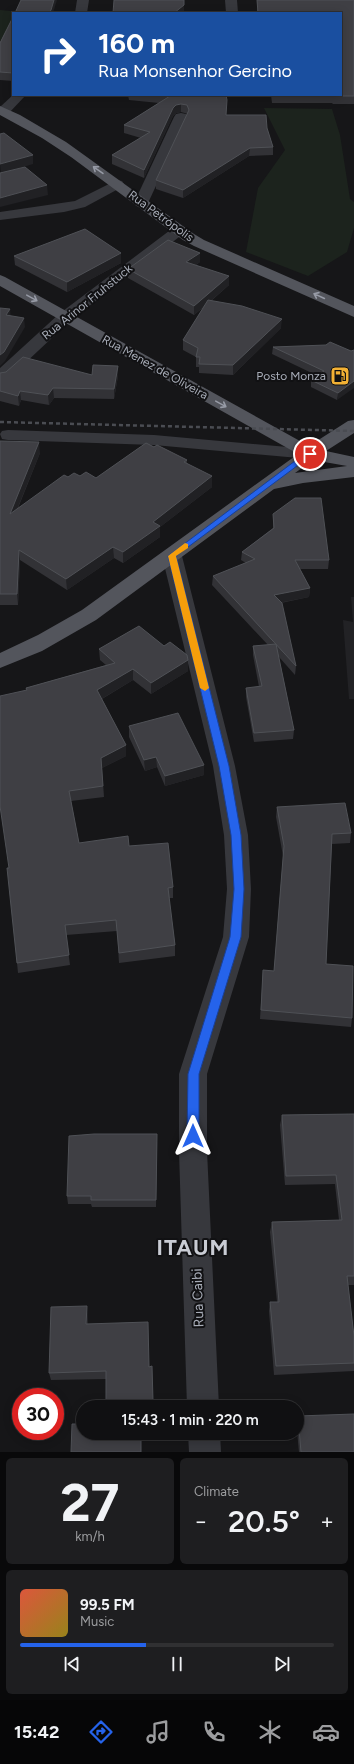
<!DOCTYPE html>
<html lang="en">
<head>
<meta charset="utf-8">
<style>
  body { margin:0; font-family:Figtree,sans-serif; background:#1e1e20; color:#f1f3f6; height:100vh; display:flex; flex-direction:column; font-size:15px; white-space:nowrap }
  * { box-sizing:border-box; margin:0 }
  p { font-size:13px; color:#9c9d9f }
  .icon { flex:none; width:22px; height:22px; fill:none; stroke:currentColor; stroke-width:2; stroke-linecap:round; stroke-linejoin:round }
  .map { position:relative; height:1452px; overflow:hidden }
  .panel { display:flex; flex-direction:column; gap:6px; padding:6px; background:#09090a; flex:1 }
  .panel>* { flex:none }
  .guide { position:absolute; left:12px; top:12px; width:330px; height:84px; border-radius:0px; box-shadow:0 2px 10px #0003,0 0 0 1px #303032; background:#1a4fa0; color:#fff; overflow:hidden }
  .speed { position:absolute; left:12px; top:1388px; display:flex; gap:8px; font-size:20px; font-weight:700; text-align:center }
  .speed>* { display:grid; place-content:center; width:52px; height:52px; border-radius:50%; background:#101012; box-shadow:0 2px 10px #0003,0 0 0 1px #303032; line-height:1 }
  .speed .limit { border:6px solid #d22; background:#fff; color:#111 }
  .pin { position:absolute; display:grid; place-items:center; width:34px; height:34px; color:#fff; margin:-17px; border:2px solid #fff; border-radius:50%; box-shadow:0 1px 4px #0007 }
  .me { position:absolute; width:44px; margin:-22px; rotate:0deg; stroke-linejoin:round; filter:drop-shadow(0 0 3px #0008) }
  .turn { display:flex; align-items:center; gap:14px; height:84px; padding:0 20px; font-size:18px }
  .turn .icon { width:52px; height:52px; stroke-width:2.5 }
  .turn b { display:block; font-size:28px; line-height:34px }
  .big { font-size:30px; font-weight:600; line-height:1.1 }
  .panel .tile { flex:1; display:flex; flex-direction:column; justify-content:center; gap:6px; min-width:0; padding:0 14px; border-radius:6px; background:#1e1e20 }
  .panel .dial { align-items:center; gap:0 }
  .dial b { font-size:52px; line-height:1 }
  .song { display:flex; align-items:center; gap:12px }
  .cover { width:48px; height:48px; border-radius:6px; background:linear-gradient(135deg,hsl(10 70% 55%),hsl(50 70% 35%)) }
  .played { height:4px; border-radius:2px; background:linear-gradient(90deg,#2563eb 40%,#303032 40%) }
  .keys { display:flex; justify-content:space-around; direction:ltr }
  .heat { display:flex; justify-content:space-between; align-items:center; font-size:22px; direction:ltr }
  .panel .tiles { flex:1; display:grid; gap:6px; grid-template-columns:1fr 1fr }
  .tile:last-child { grid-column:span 2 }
  .trip { position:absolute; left:76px; top:1400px; width:228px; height:40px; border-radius:20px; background:#101012; box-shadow:0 2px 10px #0003,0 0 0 1px #303032; font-weight:600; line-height:40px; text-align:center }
  .dock { display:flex; height:64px; justify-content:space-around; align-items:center; background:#060607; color:#9c9d9f }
  .dock .icon { width:28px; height:28px }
  .dock .current { color:#2563eb }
  .dock b { font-size:18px; color:#f1f3f6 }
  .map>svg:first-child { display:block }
  .built { fill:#222225 }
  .green { fill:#1c231d }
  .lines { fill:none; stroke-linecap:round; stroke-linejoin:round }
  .minor { fill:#37383d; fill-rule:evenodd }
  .primary { fill:#53555c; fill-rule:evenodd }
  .rail { stroke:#4a4c52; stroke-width:2.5; stroke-dasharray:4 3; stroke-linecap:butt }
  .wall { fill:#323236 }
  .shaded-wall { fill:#212124 }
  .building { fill:#3f3f44; stroke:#4f5156 }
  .oneway { stroke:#979ba6 }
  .route { fill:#2563eb; stroke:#184099 }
  .slow { fill:#f59e0b }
  .labels { text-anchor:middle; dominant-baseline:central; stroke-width:4; stroke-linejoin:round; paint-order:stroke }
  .far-street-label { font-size:12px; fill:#a8adb8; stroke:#111113 }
  .far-poi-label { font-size:12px; fill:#a8adb8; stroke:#111113; text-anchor:end }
  .street-label { font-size:14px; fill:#a8adb8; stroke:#111113 }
  .near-district-label { font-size:22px; font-weight:bold; letter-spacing:1px; fill:#c9ccd4; stroke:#111113 }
</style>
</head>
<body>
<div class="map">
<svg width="354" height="1452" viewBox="0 0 354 1452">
  <rect width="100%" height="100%" fill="#161618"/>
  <polygon class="built" points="351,597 354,597 354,699 349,699 343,620 353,622"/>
  <g class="green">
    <polygon points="0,10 21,12 13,13 13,23 0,41"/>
    <polygon points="264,108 332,109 340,135 350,199 354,202 354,228 347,252 308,276 246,252 258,188 285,150"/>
  </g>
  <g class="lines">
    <g class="minor">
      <polygon points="77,0 89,0 87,13 75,13"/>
      <polygon points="225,0 237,0 238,13 226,13"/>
      <polygon points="13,95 26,95 8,114 0,114 0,107"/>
      <polygon points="181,113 186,114 188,117 148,203 146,206 141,207 136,206 134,203 174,117 176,114"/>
      <polygon points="117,180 122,181 124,184 122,187 85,207 64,212 0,220 0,212 75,201"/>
      <polygon points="178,227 183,228 185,231 183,234 71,320 6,381 0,382 0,368 59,314 173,228"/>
      <polygon points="8,430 154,435 310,449 316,450 319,454 316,458 310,459 154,445 8,440 2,439 0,434 2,431"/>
      <polygon points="172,550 179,552 182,556 235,766 248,835 251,889 249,937 207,1074 207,1151 219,1407 187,1407 179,1151 179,1074 223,937 227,889 224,835 213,766 162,556 165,552"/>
      <polygon points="188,1433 220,1433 221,1452 189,1452"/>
    </g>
    <g class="primary">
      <polygon points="0,106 20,115 66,142 194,234 204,240 354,306 354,317 194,246 183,240 71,157 42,138 0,115"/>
      <path d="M0,275l5,2 304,169 39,-25 6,-1v13l-28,18 28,6v20l-51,6 -29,6 -178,131 -54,31 -42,17v-15l38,-18 44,-25 216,-156 -298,-168zM313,460l34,6 -52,7z"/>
    </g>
    <polyline class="rail" points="0,422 354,431"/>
  </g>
  <g class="wall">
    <polygon points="257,0 354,0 354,104 333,104 332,103 272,103 271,95 341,95 341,13 257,13"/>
    <polygon points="13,17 13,81 0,80 0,43"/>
    <polygon points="128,95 226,95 226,115 267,128 273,147 273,155 249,156 183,198 156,189 156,180 188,114 181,112 176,113 173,116 144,178 112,164 112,155 141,138 124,133 124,125 159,103 129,100"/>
    <polygon points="14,256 121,263 67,292 15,265"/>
    <polygon points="200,262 196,265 229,285 211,301 281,328 233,375 199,373 199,367 196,367 196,357 183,350 183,340 205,306 194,315 128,278 128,269"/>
    <polygon points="273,347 351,351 337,400 311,387 311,380 318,376 272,354"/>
    <polygon points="118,366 118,376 114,399 54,398 49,405 21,400 19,406 0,401 0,373 92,375"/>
    <polygon points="0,441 40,453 18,508 68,477 80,476 96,478 154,447 187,460 187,463 212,487 160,527 160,537 123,563 114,558 67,590 20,560 18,605 0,605"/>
    <polygon points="273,514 329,560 328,569 300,569 310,588 309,597 281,603 296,666 295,675 279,657 294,730 293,739 254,742 246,697 246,688 259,687 253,655 253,646 268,645 212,585 213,576 246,563 241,560 242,552 273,528"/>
    <polygon points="164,646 188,660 188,671 151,694 133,680 102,699 126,745 126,756 102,768 104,797 71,801 79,843 129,846 173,887 173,898 169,898 175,945 175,956 119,963 117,931 66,935 70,965 18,973 17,963 9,868 27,690 26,688 106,665 100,660 99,649"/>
    <polygon points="129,726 204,765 204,775 165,786 157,767 145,771 129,737"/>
    <polygon points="277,807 351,833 350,843 332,844 326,964 352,1018 351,1027 260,1019 263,970 274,971 283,856 276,817"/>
    <polygon points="354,1114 354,1285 348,1285 354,1336 354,1371 274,1375 269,1311 270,1302 277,1302 270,1232 272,1222 339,1220 335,1184 285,1185 280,1125 282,1115"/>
    <polygon points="157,1142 156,1207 92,1207 91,1204 68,1204 67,1196"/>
    <polygon points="88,1314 88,1324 149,1367 152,1366 153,1407 106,1407 106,1379 51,1380 49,1373"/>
    <polygon points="298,1416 354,1452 299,1452 297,1431 297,1423"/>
  </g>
  <g class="shaded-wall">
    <polygon points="54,0 57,0 53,13 49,13"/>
    <polygon points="184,5 184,13 174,13"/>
    <polygon points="181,104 181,112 176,113 173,116 144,178 144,170 173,108 176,105"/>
    <polygon points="250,148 249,156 183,198 183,190"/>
    <polygon points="33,155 33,164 1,174 0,164"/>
    <polygon points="47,185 48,195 0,207 0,198"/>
    <polygon points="121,253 121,263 67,292 67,282"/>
    <polygon points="200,253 200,262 186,271 186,262"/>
    <polygon points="229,276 229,285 194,315 194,306"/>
    <polygon points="10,309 11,319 6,315"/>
    <polygon points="24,318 25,327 5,361 0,366 0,355"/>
    <polygon points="282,319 281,328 233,375 233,365"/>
    <polygon points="118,366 118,376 114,399 114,389"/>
    <polygon points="354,381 354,388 337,400 338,393"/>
    <polygon points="53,388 54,398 49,405 48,395"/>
    <polygon points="20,391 21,400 19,406 18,396"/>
    <polygon points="39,442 40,453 11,524 10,514"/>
    <polygon points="212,476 212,487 160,527 160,537 123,563 123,552 153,522"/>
    <polygon points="113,547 114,558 67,590 66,579"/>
    <polygon points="19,550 20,560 18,605 17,594"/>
    <polygon points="310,588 309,597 273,604 274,595"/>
    <polygon points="188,660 188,671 151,694 151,683"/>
    <polygon points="133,669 133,680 98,701 97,690"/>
    <polygon points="126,745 126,756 102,768 101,758"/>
    <polygon points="156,757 157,767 145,771 144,760"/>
    <polygon points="204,765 204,775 165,786 165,776"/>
    <polygon points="87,1306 88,1314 87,1332 86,1324"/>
  </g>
  <g class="building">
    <polygon points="21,0 54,0 51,10 49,13 15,13"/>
    <polygon points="114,0 184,0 184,5 174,13 113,13"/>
    <polygon points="257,0 354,0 354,96 333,96 333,95 341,95 341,13 258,13"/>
    <polygon points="13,17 13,73 0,72 0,43"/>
    <polygon points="158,95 226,95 227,100 226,115 266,115 267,128 273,147 250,148 183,190 156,180 189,110 187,105 181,104 176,105 173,108 144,170 112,155 150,132 124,125 170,96"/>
    <polygon points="4,133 33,155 0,164 0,134"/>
    <polygon points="25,167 47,185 0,198 0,173"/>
    <polygon points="85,229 121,253 67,282 14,256"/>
    <polygon points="168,240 200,253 186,262 229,276 194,306 128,269"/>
    <polygon points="208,300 242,306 282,319 233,365 199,364 200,357 196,357 198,348 183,340"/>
    <polygon points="0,308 10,309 6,315 24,318 4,352 0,355"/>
    <polygon points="330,342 351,351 354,350 354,381 338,393 311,380 324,371 273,347 326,345"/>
    <polygon points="23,357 92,375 93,365 118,366 114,389 53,388 48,395 20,391 18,396 0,391 0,373 6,372"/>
    <polygon points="0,441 39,442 10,514 64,475 68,477 74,473 80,476 86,472 96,478 146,443 154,447 157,445 187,460 184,462 212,476 153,522 160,526 123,552 113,547 66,579 19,550 17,594 0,594"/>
    <polygon points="295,498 321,498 329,560 295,560 310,588 274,595 282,603 296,666 213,576 255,559 242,552 274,528 273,514"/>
    <polygon points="139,626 164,646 170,642 187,655 188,660 151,683 133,669 97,690 126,745 101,758 103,786 69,791 79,843 128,836 129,846 168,843 173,887 168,888 175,945 119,953 116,920 65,925 69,955 17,963 7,868 9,868 0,806 0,696 27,690 26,688 115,663 99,649"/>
    <polygon points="276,644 294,730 254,733 246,688 262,686 253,646"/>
    <polygon points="178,713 204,765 165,776 156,757 144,760 129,726"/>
    <polygon points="345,803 351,833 332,834 326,964 353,966 352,1018 261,1010 263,970 274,971 284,846 277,807"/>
    <polygon points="354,1114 354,1276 347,1276 354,1336 354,1363 276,1366 270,1302 279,1302 272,1222 342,1220 336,1175 286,1176 282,1115"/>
    <polygon points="94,1134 157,1134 156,1200 91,1200 91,1196 67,1196 69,1136"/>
    <polygon points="87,1306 86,1324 148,1322 149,1367 152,1366 153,1401 140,1401 140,1407 106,1407 106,1371 49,1373 51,1307"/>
    <polygon points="354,1414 354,1452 301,1452 298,1416"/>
    <polygon points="72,1424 83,1424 83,1433 141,1433 141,1452 71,1452"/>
  </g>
  <defs><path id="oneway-shaft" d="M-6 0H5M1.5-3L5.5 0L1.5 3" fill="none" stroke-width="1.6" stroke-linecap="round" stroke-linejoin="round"/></defs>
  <g class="oneway">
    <use href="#oneway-shaft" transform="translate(98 170) rotate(-145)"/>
    <use href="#oneway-shaft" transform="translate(319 296) rotate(-155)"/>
    <use href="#oneway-shaft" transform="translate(32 298) rotate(29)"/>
    <use href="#oneway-shaft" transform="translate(221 404) rotate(29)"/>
  </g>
  <polygon class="route" points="307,452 310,452 313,454 176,556 229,766 241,835 244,889 241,937 199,1074 199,1136 197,1140 193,1141 189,1140 187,1136 188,1074 230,937 234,889 231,835 219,766 168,556"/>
  <polygon class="slow" points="185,543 188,544 188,548 176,556 209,688 205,691 200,688 168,556"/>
  <defs>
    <g id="fuel-square" transform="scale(1)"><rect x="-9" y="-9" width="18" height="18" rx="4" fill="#f2b134" stroke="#111113"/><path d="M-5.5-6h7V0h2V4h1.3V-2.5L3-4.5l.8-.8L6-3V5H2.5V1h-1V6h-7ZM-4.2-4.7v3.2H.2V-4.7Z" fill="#111"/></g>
  </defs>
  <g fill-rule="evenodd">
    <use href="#fuel-square" x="340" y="376"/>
  </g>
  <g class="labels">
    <g class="far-street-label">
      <text transform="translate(161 216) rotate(36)">Rua Petrópolis</text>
      <text transform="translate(87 302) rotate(-39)">Rua Arinor Fruhstuck</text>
      <text transform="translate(155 367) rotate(29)">Rua Menez de Oliveira</text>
    </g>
    <g class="far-poi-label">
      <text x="326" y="376">Posto Monza</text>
    </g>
    <g class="street-label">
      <text transform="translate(198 1298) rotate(-92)">Rua Caibi</text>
    </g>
    <g class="near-district-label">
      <text x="193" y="1247">ITAUM</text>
    </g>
  </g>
</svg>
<div class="speed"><div class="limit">30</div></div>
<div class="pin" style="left:310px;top:454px;background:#d93025"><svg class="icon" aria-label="arrive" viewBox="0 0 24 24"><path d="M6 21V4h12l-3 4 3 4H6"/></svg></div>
<svg class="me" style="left:193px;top:1136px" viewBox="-20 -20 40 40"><path d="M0-17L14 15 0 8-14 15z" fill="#2563eb" stroke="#fff" stroke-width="4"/></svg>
<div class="trip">15:43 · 1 min · 220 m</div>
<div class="guide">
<div class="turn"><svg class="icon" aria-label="right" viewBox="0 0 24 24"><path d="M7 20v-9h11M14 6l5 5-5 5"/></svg><div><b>160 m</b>Rua Monsenhor Gercino</div></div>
</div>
</div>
<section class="panel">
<div class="tiles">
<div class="tile dial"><b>27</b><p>km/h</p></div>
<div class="tile"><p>Climate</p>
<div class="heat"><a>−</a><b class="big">20.5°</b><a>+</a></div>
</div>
<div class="tile">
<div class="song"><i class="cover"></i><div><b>99.5 FM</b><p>Music</p></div></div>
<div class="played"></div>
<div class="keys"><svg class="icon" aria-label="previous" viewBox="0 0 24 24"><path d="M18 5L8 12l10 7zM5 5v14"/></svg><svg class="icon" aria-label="pause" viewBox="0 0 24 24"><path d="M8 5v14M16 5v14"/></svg><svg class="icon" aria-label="next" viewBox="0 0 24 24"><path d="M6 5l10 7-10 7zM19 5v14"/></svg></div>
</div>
</div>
</section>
<nav class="dock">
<b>15:42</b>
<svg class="icon current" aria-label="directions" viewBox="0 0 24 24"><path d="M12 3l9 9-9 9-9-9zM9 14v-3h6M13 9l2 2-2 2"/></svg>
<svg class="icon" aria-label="music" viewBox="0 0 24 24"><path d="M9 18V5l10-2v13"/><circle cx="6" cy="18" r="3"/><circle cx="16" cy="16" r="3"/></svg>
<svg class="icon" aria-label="phone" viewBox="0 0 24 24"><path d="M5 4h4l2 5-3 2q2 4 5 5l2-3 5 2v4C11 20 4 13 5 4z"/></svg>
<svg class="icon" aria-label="climate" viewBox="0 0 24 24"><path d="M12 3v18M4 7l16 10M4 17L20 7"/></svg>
<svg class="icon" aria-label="car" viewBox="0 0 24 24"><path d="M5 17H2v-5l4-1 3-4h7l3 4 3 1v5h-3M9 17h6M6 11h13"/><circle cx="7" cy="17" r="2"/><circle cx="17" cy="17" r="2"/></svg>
</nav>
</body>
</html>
